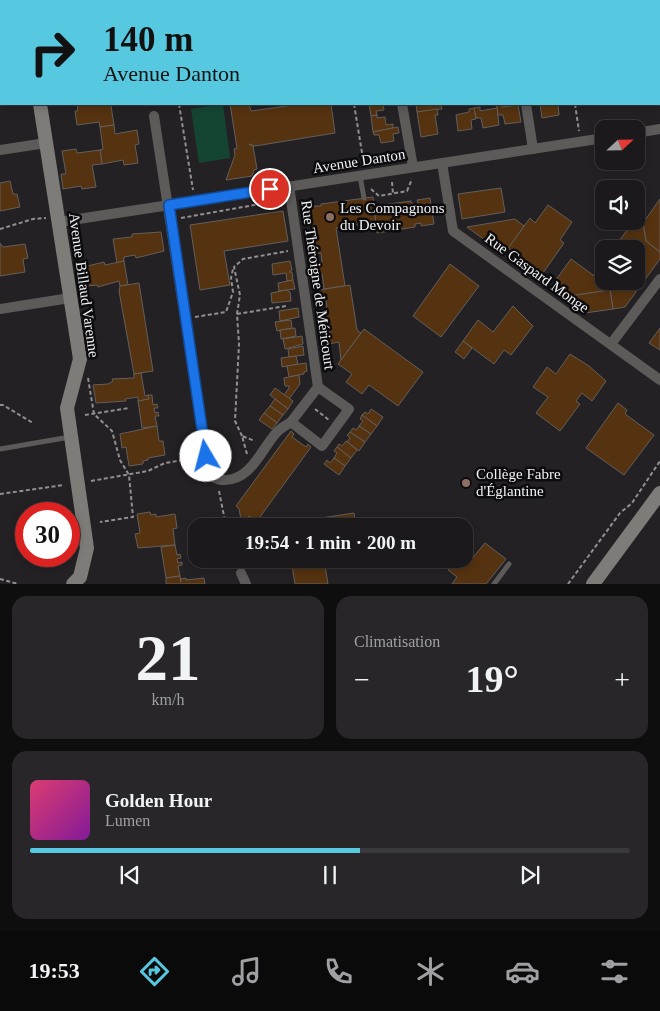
<!DOCTYPE html>
<html lang="fr">
<head>
<meta charset="utf-8">
<style>
  body { margin:0; font-family:Georgia,serif; background:#282628; color:#f1f3f6; height:100vh; display:flex; flex-direction:column; font-size:19px; white-space:nowrap }
  * { box-sizing:border-box; margin:0 }
  p { font-size:16px; color:#a0a0a3 }
  .icon { flex:none; width:28px; height:28px; fill:none; stroke:currentColor; stroke-width:2; stroke-linecap:round; stroke-linejoin:round }
  .map { position:relative; height:584px; overflow:hidden }
  .side { display:flex; flex-direction:column; gap:12px; padding:12px; background:#0f0e0f; flex:1 }
  .side>* { flex:none }
  .hud { position:absolute; left:0px; top:0px; width:660px; height:105px; box-shadow:0 2px 8px #0003,0 0 0 1px #39383a; background:#56c9e0; color:#111; overflow:hidden }
  .needle { width:32px; rotate:68deg }
  .buttons { position:absolute; left:595px; top:120px; display:grid; gap:10px }
  .buttons a { display:grid; place-items:center; width:50px; height:50px; border-radius:10px; background:#1b191b; box-shadow:0 2px 8px #0003,0 0 0 1px #39383a; font-size:25px }
  .speed { position:absolute; left:15px; top:502px; display:flex; gap:10px; font-size:25px; font-weight:700; text-align:center }
  .speed>* { display:grid; place-content:center; width:65px; height:65px; border-radius:50%; background:#1b191b; box-shadow:0 2px 8px #0003,0 0 0 1px #39383a; line-height:1 }
  .speed .limit { border:8px solid #d22; background:#fff; color:#111 }
  .pin { position:absolute; display:grid; place-items:center; width:42px; height:42px; color:#fff; margin:-21px; border:2px solid #fff; border-radius:50%; box-shadow:0 1px 5px #0007 }
  .me { position:absolute; width:55px; margin:-28px; rotate:352deg; stroke-linejoin:round; filter:drop-shadow(0 0 4px #0008) }
  .turn { display:flex; align-items:center; gap:18px; height:105px; padding:0 20px; font-size:22px }
  .turn .icon { width:65px; height:65px; stroke-width:2.5 }
  .turn b { display:block; font-size:35px; line-height:42px }
  .big { font-size:38px; font-weight:700; line-height:1.1 }
  .side .card { flex:1; display:flex; flex-direction:column; justify-content:center; gap:8px; min-width:0; padding:0 18px; border-radius:15px; background:#282628 }
  .side .dial { align-items:center; gap:0 }
  .dial b { font-size:65px; line-height:1 }
  .song { display:flex; align-items:center; gap:15px }
  .cover { width:60px; height:60px; border-radius:8px; background:linear-gradient(135deg,hsl(340 70% 55%),hsl(290 70% 35%)) }
  .played { height:5px; border-radius:2px; background:linear-gradient(90deg,#56c9e0 55%,#39383a 55%) }
  .keys { display:flex; justify-content:space-around; direction:ltr }
  .heat { display:flex; justify-content:space-between; align-items:center; font-size:28px; direction:ltr }
  .side .tiles { flex:1; display:grid; gap:12px; grid-template-columns:1fr 1fr }
  .card:last-child { grid-column:span 2 }
  .trip { position:absolute; left:188px; top:518px; width:285px; height:50px; border-radius:15px; background:#1b191b; box-shadow:0 2px 8px #0003,0 0 0 1px #39383a; font-weight:700; line-height:50px; text-align:center }
  .menu { display:flex; height:80px; justify-content:space-around; align-items:center; background:#0b0a0b; color:#a0a0a3 }
  .menu .icon { width:35px; height:35px }
  .menu .selected { color:#56c9e0 }
  .menu b { font-size:22px; color:#f1f3f6 }
  .map>svg:first-child { display:block }
  .green { fill:#144532 }
  .building { fill:#553210; stroke:#635f5c }
  .lines { fill:none; stroke-linecap:round; stroke-linejoin:round }
  .path { stroke:#918f92; stroke-width:2; stroke-dasharray:4 2.5; stroke-linecap:butt }
  .lane { stroke:#5d5b5a; stroke-width:5 }
  .street { stroke:#5d5b5a; stroke-width:10 }
  .secondary { stroke:#7e7c79; stroke-width:14 }
  .route-casing { stroke:#114b97; stroke-width:12 }
  .route { stroke:#1a73e8; stroke-width:9 }
  .education-dot { fill:#8d6e63; stroke:#0c0b0d; stroke-width:2 }
  .labels { text-anchor:middle; dominant-baseline:central; stroke-width:5; stroke-linejoin:round; paint-order:stroke }
  .street-label { font-size:15px; fill:#f2f1f3; stroke:#0c0b0d }
  .poi-label { font-size:15px; fill:#f2f1f3; stroke:#0c0b0d; text-anchor:start }
</style>
</head>
<body>
<div class="map">
<svg width="660" height="584" viewBox="0 0 660 584">
  <rect width="100%" height="100%" fill="#242124"/>
  <polygon class="green" points="223,104 230,158 199,163 191,109"/>
  <g class="building">
    <polygon points="77,104 115,104 111,106 114,125 100,127 99,122 77,125 75,111 78,111"/>
    <polygon points="230,104 249,104 251,111 301,104 331,104 335,133 255,146 249,144 253,146 257,169 254,170 252,176 226,180 235,155 234,149 237,148"/>
    <polygon points="369,104 383,104 384,110 376,111 377,115 371,116"/>
    <polygon points="416,104 441,104 442,109 417,112"/>
    <polygon points="501,104 502,107 518,105 521,122 505,124 503,115 498,115 497,108 496,105"/>
    <polygon points="540,104 558,104 559,115 542,118"/>
    <polygon points="480,107 480,111 497,108 499,125 483,128 481,118 476,118 474,108"/>
    <polygon points="474,108 476,119 471,120 472,129 458,131 456,115 469,112 469,109"/>
    <polygon points="437,109 438,115 435,115 438,134 421,137 417,112"/>
    <polygon points="377,115 377,118 385,117 386,125 393,124 393,128 373,132 371,116"/>
    <polygon points="114,125 115,134 137,130 139,144 135,145 138,163 124,165 123,160 102,164 100,150 103,149 100,127"/>
    <polygon points="398,127 399,133 393,134 394,141 381,143 379,135 374,135 373,132"/>
    <polygon points="76,149 77,153 100,150 102,164 92,165 96,187 82,189 81,186 63,189 61,174 66,174 62,151"/>
    <polygon points="10,181 13,194 17,194 20,207 0,211 0,183"/>
    <polygon points="501,188 505,212 462,219 458,194"/>
    <polygon points="373,197 376,222 356,225 353,229 351,225 336,228 345,286 324,289 322,273 317,274 316,264 322,263 321,253 315,254 308,206 321,206 321,204"/>
    <polygon points="430,198 434,224 421,226 421,223 415,224 415,227 377,233 374,206 411,201 412,204 418,203 417,200"/>
    <polygon points="660,199 660,252 646,241 643,223"/>
    <polygon points="548,205 572,222 560,240 564,243 543,273 508,248 530,218 535,223"/>
    <polygon points="283,211 288,241 224,251 230,285 200,290 190,225"/>
    <polygon points="515,219 524,226 504,254 467,227"/>
    <polygon points="643,223 646,241 660,252 660,259 641,285 610,290 609,281 636,281 636,249 613,249 631,225"/>
    <polygon points="161,232 164,251 136,258 135,255 124,257 124,261 117,263 113,239 132,237 132,234"/>
    <polygon points="0,243 3,247 25,244 28,258 23,259 25,272 0,276"/>
    <polygon points="571,259 593,275 604,273 604,281 609,281 610,290 563,297 550,288"/>
    <polygon points="124,261 128,285 120,286 119,281 98,287 97,285 78,287 75,269 104,262 105,265"/>
    <polygon points="290,261 292,270 289,272 292,272 293,280 287,281 286,273 273,275 272,264"/>
    <polygon points="450,264 479,286 441,337 413,316"/>
    <polygon points="293,280 295,289 279,291 278,283"/>
    <polygon points="139,283 153,371 134,374 119,291 120,286"/>
    <polygon points="350,285 357,330 361,333 341,360 339,342 328,344 326,332 331,331 329,322 324,323 323,311 327,310 326,300 320,302 319,290"/>
    <polygon points="641,285 625,307 613,309 610,290"/>
    <polygon points="286,290 290,292 291,301 272,303 271,293"/>
    <polygon points="610,290 613,309 585,313 563,297"/>
    <polygon points="513,306 533,326 511,355 504,350 494,364 463,341 478,320 493,332"/>
    <polygon points="298,308 299,317 280,321 279,311"/>
    <polygon points="291,320 292,328 277,331 275,322"/>
    <polygon points="295,328 296,336 281,339 280,330"/>
    <polygon points="660,328 660,350 649,343"/>
    <polygon points="364,329 423,372 398,406 369,385 362,394 346,382 352,374 338,364"/>
    <polygon points="302,336 303,344 285,349 283,339"/>
    <polygon points="463,341 472,348 464,359 455,352"/>
    <polygon points="303,346 304,355 289,357 288,349"/>
    <polygon points="570,354 589,366 606,381 592,401 582,393 576,401 580,404 560,431 536,413 548,397 533,387 547,367 556,374"/>
    <polygon points="296,356 298,364 282,367 281,358"/>
    <polygon points="306,363 307,371 304,372 304,374 289,377 287,366"/>
    <polygon points="141,373 145,396 148,395 149,399 138,401 138,397 125,399 126,401 96,403 93,385 108,384 113,381 112,379 134,378 134,374"/>
    <polygon points="299,375 300,384 289,399 284,395 289,388 289,386 285,386 284,378"/>
    <polygon points="275,388 293,401 288,409 270,395"/>
    <polygon points="148,395 152,395 153,405 157,404 158,408 154,408 155,413 158,412 159,416 155,416 157,426 142,428 138,401 149,399"/>
    <polygon points="275,399 288,409 283,415 270,406"/>
    <polygon points="618,403 627,410 625,414 654,435 624,475 586,448"/>
    <polygon points="270,406 283,415 277,423 264,413"/>
    <polygon points="371,409 383,417 377,426 362,415 365,412 368,414"/>
    <polygon points="264,413 277,423 272,429 259,420"/>
    <polygon points="362,415 377,426 371,434 359,426 363,421 360,419"/>
    <polygon points="157,426 159,441 163,441 165,455 148,458 148,460 143,461 143,464 129,466 126,447 122,448 120,434"/>
    <polygon points="359,426 371,434 365,442 350,432 353,428 356,430"/>
    <polygon points="291,431 294,434 292,437 306,447 308,444 311,447 257,521 249,516 242,525 239,509 236,506"/>
    <polygon points="350,432 365,442 359,451 347,442 350,438 347,435"/>
    <polygon points="346,441 357,450 351,458 337,447 339,444 342,446"/>
    <polygon points="337,447 351,458 345,466 334,458 337,453 334,451"/>
    <polygon points="334,458 345,466 339,475 324,464 327,460 330,463"/>
    <polygon points="150,512 151,515 156,514 156,517 175,514 177,528 173,529 175,545 138,548 135,534 140,533 137,514"/>
    <polygon points="354,513 355,520 359,519 363,526 289,526 288,523"/>
    <polygon points="485,543 506,559 486,584 452,584 457,577 448,570 454,560 464,559 464,554 471,560"/>
    <polygon points="175,545 177,555 180,554 181,558 177,559 178,563 182,562 182,565 178,566 180,576 166,578 161,547"/>
    <polygon points="291,559 324,559 328,584 295,584"/>
    <polygon points="180,576 181,582 180,579 186,578 186,580 204,578 205,584 166,584 166,578"/>
  </g>
  <g class="lines">
    <g class="path">
      <polyline points="33,0 34,1"/>
      <polyline points="100,0 100,1"/>
      <polyline points="170,0 171,1"/>
      <polyline points="182,0 182,1"/>
      <polyline points="409,0 409,1"/>
      <polyline points="460,0 460,1"/>
      <polyline points="546,0 546,1"/>
      <polyline points="593,0 593,1"/>
      <polyline points="340,1 340,0"/>
      <polyline points="345,1 345,0"/>
      <polyline points="659,63 660,63"/>
      <polyline points="179,104 193,190"/>
      <polyline points="354,104 364,165"/>
      <polyline points="575,104 579,131"/>
      <polyline points="392,182 393,194"/>
      <polyline points="371,189 379,196 407,191 412,179"/>
      <polyline points="181,218 277,201"/>
      <polyline points="0,229 33,219 46,218"/>
      <polyline points="237,314 286,306"/>
      <polyline points="195,317 226,312 233,292 231,278 233,269"/>
      <polyline points="88,378 94,414 112,431 120,460 129,475 133,517 100,522"/>
      <polyline points="0,405 3,405 33,423"/>
      <polyline points="315,409 329,420"/>
      <polyline points="85,415 129,408"/>
      <polyline points="242,436 235,421 239,344 237,314 240,295 234,267 243,259 288,251"/>
      <polyline points="247,454 242,436 255,441"/>
      <polyline points="91,481 148,471 165,463 196,458"/>
      <polyline points="219,491 226,526"/>
      <polyline points="0,494 64,485"/>
      <polyline points="231,559 235,565"/>
      <polyline points="0,579 18,584"/>
      <polyline points="568,584 620,513 632,503 660,461"/>
    </g>
    <g class="lane">
      <polyline points="360,176 364,198"/>
      <polyline points="0,449 70,437"/>
      <polyline points="494,584 509,564"/>
    </g>
    <g class="street">
      <polyline points="659,9 660,8"/>
      <polyline points="0,25 1,25"/>
      <polyline points="659,33 660,41"/>
      <polyline points="402,104 413,167"/>
      <polyline points="526,104 533,149"/>
      <path d="M154,116l54,352c4,9 7,12 17,12 27,0 37,-33 53,-49 4,-4 9,-6 13,-9"/>
      <polyline points="636,133 660,129"/>
      <polyline points="0,150 46,143"/>
      <polyline points="442,163 453,231 660,380"/>
      <polyline points="289,186 318,387 291,422 322,446 349,409 318,387"/>
      <polyline points="59,222 604,138"/>
      <polyline points="0,309 70,298"/>
      <polyline points="611,344 660,279"/>
      <polyline points="241,573 246,584"/>
    </g>
    <g class="secondary">
      <polyline points="2,0 2,1"/>
      <polyline points="40,104 80,359 67,408 87,548 80,577 73,584"/>
      <polyline points="593,584 660,493"/>
    </g>
  </g>
  <g class="lines">
    <g class="route-casing">
      <polyline id="route" points="206,456 169,205 270,189"/>
    </g>
    <use href="#route" class="route"/>
  </g>
  <g class="education-dot">
    <circle cx="330" cy="217" r="5"/>
    <circle cx="466" cy="483" r="5"/>
  </g>
  <g class="labels">
    <g class="street-label">
      <text transform="translate(359 161) rotate(-9)">Avenue Danton</text>
      <text transform="translate(537 273) rotate(36)">Rue Gaspard Monge</text>
      <text transform="translate(84 285) rotate(82)">Avenue Billaud Varenne</text>
      <text transform="translate(318 285) rotate(82)">Rue Théroigne de Méricourt</text>
    </g>
    <g class="poi-label">
      <text x="340" y="208">Les Compagnons<tspan x="340" dy="17">du Devoir</tspan></text>
      <text x="476" y="474">Collège Fabre<tspan x="476" dy="17">d'Églantine</tspan></text>
    </g>
  </g>
</svg>
<div class="buttons">
<a><svg class="needle" viewBox="-14 -14 28 28"><path d="M0-13l5 13h-10z" fill="#e53935"/><path d="M0 13l5-13h-10z" fill="#a0a0a3"/></svg></a>
<a><svg class="icon" aria-label="sound" viewBox="0 0 24 24"><path d="M4 9h4l5-4v14l-5-4H4zM17 9q2 3 0 6"/></svg></a>
<a><svg class="icon" aria-label="layers" viewBox="0 0 24 24"><path d="M12 4l9 5-9 5-9-5zM3 14l9 5 9-5"/></svg></a>
</div>
<div class="speed"><div class="limit">30</div></div>
<div class="pin" style="left:270px;top:189px;background:#d93025"><svg class="icon" aria-label="arrive" viewBox="0 0 24 24"><path d="M6 21V4h12l-3 4 3 4H6"/></svg></div>
<svg class="me" style="left:206px;top:456px" viewBox="-20 -20 40 40"><circle r="19" fill="#fff"/><path d="M0-13L10 11 0 6-10 11z" fill="#1a73e8"/></svg>
<div class="trip">19:54 · 1 min · 200 m</div>
<div class="hud">
<div class="turn"><svg class="icon" aria-label="right" viewBox="0 0 24 24"><path d="M7 20v-9h11M14 6l5 5-5 5"/></svg><div><b>140 m</b>Avenue Danton</div></div>
</div>
</div>
<section class="side">
<div class="tiles">
<div class="card dial"><b>21</b><p>km/h</p></div>
<div class="card"><p>Climatisation</p>
<div class="heat"><a>−</a><b class="big">19°</b><a>+</a></div>
</div>
<div class="card">
<div class="song"><i class="cover"></i><div><b>Golden Hour</b><p>Lumen</p></div></div>
<div class="played"></div>
<div class="keys"><svg class="icon" aria-label="previous" viewBox="0 0 24 24"><path d="M18 5L8 12l10 7zM5 5v14"/></svg><svg class="icon" aria-label="pause" viewBox="0 0 24 24"><path d="M8 5v14M16 5v14"/></svg><svg class="icon" aria-label="next" viewBox="0 0 24 24"><path d="M6 5l10 7-10 7zM19 5v14"/></svg></div>
</div>
</div>
</section>
<nav class="menu">
<b>19:53</b>
<svg class="icon selected" aria-label="directions" viewBox="0 0 24 24"><path d="M12 3l9 9-9 9-9-9zM9 14v-3h6M13 9l2 2-2 2"/></svg>
<svg class="icon" aria-label="music" viewBox="0 0 24 24"><path d="M9 18V5l10-2v13"/><circle cx="6" cy="18" r="3"/><circle cx="16" cy="16" r="3"/></svg>
<svg class="icon" aria-label="phone" viewBox="0 0 24 24"><path d="M5 4h4l2 5-3 2q2 4 5 5l2-3 5 2v4C11 20 4 13 5 4z"/></svg>
<svg class="icon" aria-label="climate" viewBox="0 0 24 24"><path d="M12 3v18M4 7l16 10M4 17L20 7"/></svg>
<svg class="icon" aria-label="car" viewBox="0 0 24 24"><path d="M5 17H2v-5l4-1 3-4h7l3 4 3 1v5h-3M9 17h6M6 11h13"/><circle cx="7" cy="17" r="2"/><circle cx="17" cy="17" r="2"/></svg>
<svg class="icon" aria-label="filters" viewBox="0 0 24 24"><path d="M4 7h16M4 17h16"/><circle cx="9" cy="7" r="2"/><circle cx="15" cy="17" r="2"/></svg>
</nav>
</body>
</html>
